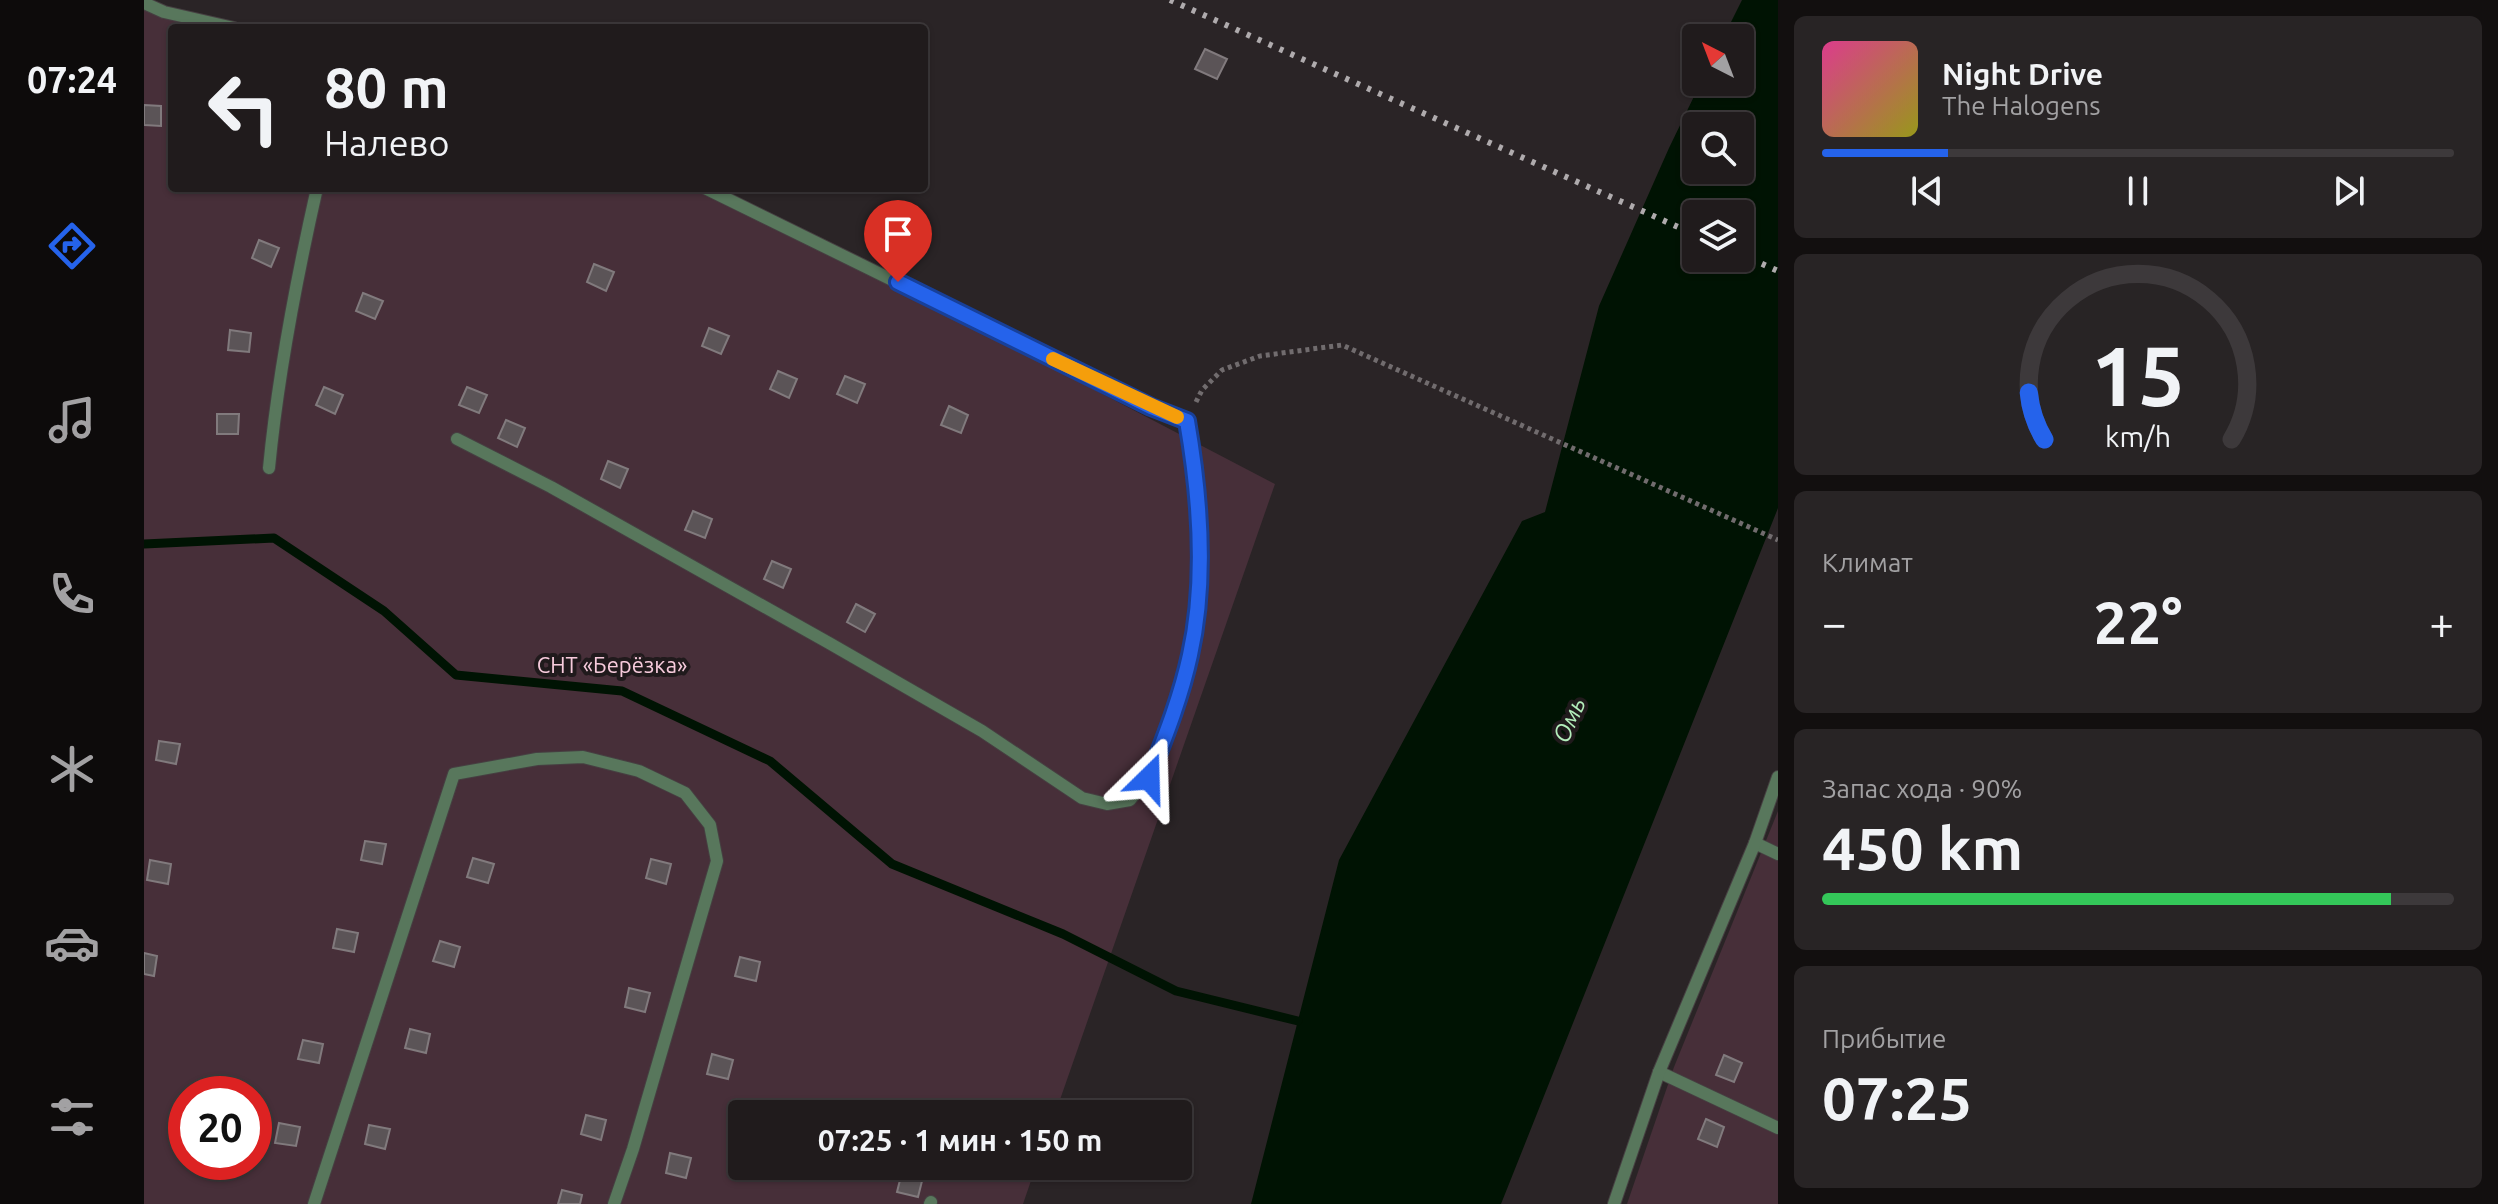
<!DOCTYPE html>
<html lang="ru">
<head>
<meta charset="utf-8">
<style>
  body { margin:0; font-family:Ubuntu,sans-serif; background:#282425; color:#f1f3f6; height:100vh; display:flex; flex-direction:column; font-size:30px; white-space:nowrap }
  * { box-sizing:border-box; margin:0 }
  p { font-size:26px; color:#a2a1a3 }
  .icon { flex:none; width:44px; height:44px; fill:none; stroke:currentColor; stroke-width:2; stroke-linecap:round; stroke-linejoin:round }
  .map { position:relative; flex:1; overflow:hidden }
  .sheet { display:flex; flex-direction:column; gap:16px; padding:16px; background:#120f0f; width:720px }
  .sheet>* { flex:none }
  .hud { position:absolute; left:24px; top:24px; width:760px; height:168px; border-radius:8px; box-shadow:0 2px 6px #0004,0 0 0 2px #3d393b; background:#201b1c; color:#f1f3f6; overflow:hidden }
  .needle { width:52px; rotate:318deg }
  .controls { position:absolute; left:1538px; top:24px; display:grid; gap:16px }
  .controls a { display:grid; place-items:center; width:72px; height:72px; border-radius:8px; background:#201b1c; box-shadow:0 2px 6px #0004,0 0 0 2px #3d393b; font-size:40px }
  .speed { position:absolute; left:24px; top:1076px; display:flex; gap:16px; font-size:40px; font-weight:700; text-align:center }
  .speed>* { display:grid; place-content:center; width:104px; height:104px; border-radius:50%; background:#201b1c; box-shadow:0 2px 6px #0004,0 0 0 2px #3d393b; line-height:1 }
  .speed .limit { border:12px solid #d22; background:#fff; color:#111 }
  .pin { position:absolute; display:grid; place-items:center; width:68px; height:68px; color:#fff; margin:-82px -34px; border-radius:50% 50% 50% 0; rotate:-45deg; box-shadow:0 0 8px #0007 }
  .pin .icon { rotate:45deg }
  .me { position:absolute; width:88px; margin:-44px; rotate:22deg; stroke-linejoin:round; filter:drop-shadow(0 0 6px #0008) }
  .turn { display:flex; align-items:center; gap:28px; height:168px; padding:0 24px; font-size:36px }
  .turn .icon { width:104px; height:104px; stroke-width:2.5 }
  .turn b { display:block; font-size:56px; line-height:68px }
  .big { font-size:60px; font-weight:700; line-height:1.1 }
  .sheet .widget { flex:1; display:flex; flex-direction:column; justify-content:center; gap:12px; min-width:0; padding:0 28px; border-radius:12px; background:#282425 }
  .sheet .dial { align-items:center; gap:0 }
  .dial svg { height:208px; overflow:visible; fill:none; stroke:#3d393b; stroke-width:7; stroke-linecap:round; text-anchor:middle }
  .dial text { fill:#f1f3f6; stroke:none }
  .song { display:flex; align-items:center; gap:24px }
  .cover { width:96px; height:96px; border-radius:12px; background:linear-gradient(135deg,hsl(330 70% 55%),hsl(60 70% 35%)) }
  .played { height:8px; border-radius:4px; background:linear-gradient(90deg,#2563eb 20%,#3d393b 20%) }
  .keys { display:flex; justify-content:space-around; direction:ltr }
  .heat { display:flex; justify-content:space-between; align-items:center; font-size:44px; direction:ltr }
  .charge { height:12px; border-radius:6px; background:linear-gradient(90deg,#34c759 90%,#3d393b 0) }
  .trip { position:absolute; left:584px; top:1100px; width:464px; height:80px; border-radius:8px; background:#201b1c; box-shadow:0 2px 6px #0004,0 0 0 2px #3d393b; font-weight:700; line-height:80px; text-align:center }
  main { display:flex; flex:1; min-height:0 }
  .menu { display:flex; flex-direction:column; width:144px; justify-content:space-around; align-items:center; background:#0d0b0b; color:#a2a1a3 }
  .menu .icon { width:56px; height:56px }
  .menu .active { color:#2563eb }
  .menu b { font-size:36px; color:#f1f3f6 }
  .map>svg:first-child { display:block }
  .green { fill:#472f39; fill-rule:evenodd }
  .water { fill:#001303; fill-rule:evenodd }
  .lines { fill:none; stroke-linecap:round; stroke-linejoin:round }
  .stream { stroke:#001303; stroke-width:9 }
  .building { fill:#5b5457; stroke:#817a7d; stroke-width:2 }
  .lane-casing { stroke:#464042; stroke-width:14 }
  .path { stroke:#716c6e; stroke-width:5; stroke-dasharray:4 4; stroke-linecap:butt }
  .lane { stroke:#58775c; stroke-width:12 }
  .rail { stroke:#afabad; stroke-width:6; stroke-dasharray:4 8; stroke-linecap:butt }
  .route-casing { stroke:#184099; stroke-width:20 }
  .route { stroke:#2563eb; stroke-width:14 }
  .slow { stroke:#f59e0b; stroke-width:14 }
  .labels { text-anchor:middle; dominant-baseline:central; stroke-width:8; stroke-linejoin:round; paint-order:stroke }
  .park-label { font-size:22px; fill:#f7cbdc; stroke:#201a1c }
  .water-label { font-size:24px; font-style:italic; fill:#b4eebc; stroke:#201a1c }
</style>
</head>
<body>
<main>
<nav class="menu">
<b>07:24</b>
<svg class="icon active" aria-label="directions" viewBox="0 0 24 24"><path d="M12 3l9 9-9 9-9-9zM9 14v-3h6M13 9l2 2-2 2"/></svg>
<svg class="icon" aria-label="music" viewBox="0 0 24 24"><path d="M9 18V5l10-2v13"/><circle cx="6" cy="18" r="3"/><circle cx="16" cy="16" r="3"/></svg>
<svg class="icon" aria-label="phone" viewBox="0 0 24 24"><path d="M5 4h4l2 5-3 2q2 4 5 5l2-3 5 2v4C11 20 4 13 5 4z"/></svg>
<svg class="icon" aria-label="climate" viewBox="0 0 24 24"><path d="M12 3v18M4 7l16 10M4 17L20 7"/></svg>
<svg class="icon" aria-label="car" viewBox="0 0 24 24"><path d="M5 17H2v-5l4-1 3-4h7l3 4 3 1v5h-3M9 17h6M6 11h13"/><circle cx="7" cy="17" r="2"/><circle cx="17" cy="17" r="2"/></svg>
<svg class="icon" aria-label="filters" viewBox="0 0 24 24"><path d="M4 7h16M4 17h16"/><circle cx="9" cy="7" r="2"/><circle cx="15" cy="17" r="2"/></svg>
</nav>
<div class="map">
<svg width="1634" height="1204" viewBox="0 0 1634 1204">
  <rect width="100%" height="100%" fill="#2a2426"/>
  <g class="green">
    <path d="M0,5l107,23h-79v160h546l193,106 364,190 -220,630h-313v52h294l-13,38h-879zM42,1094h68v68h-68z"/>
    <polygon points="1634,811 1634,1204 1483,1204 1530,1067"/>
  </g>
  <path class="water" d="M1598,0h36v508l-277,696h-250l88,-344 183,-339 23,-9 54,-206 70,-158 32,-66h39v-44h-17zM1552,126h44v44h-44zM1552,214h44v44h-44z"/>
  <g class="lines">
    <polyline class="stream" points="0,544 130,538 240,611 312,675 478,691 626,761 748,864 919,934 1032,991 1154,1021"/>
  </g>
  <g class="building">
    <polygon points="1061,49 1083,59 1073,79 1051,69"/>
    <polygon points="0,105 17,106 17,126 0,125"/>
    <polygon points="115,240 135,248 127,267 108,258"/>
    <polygon points="450,264 470,272 462,291 443,282"/>
    <polygon points="219,293 239,301 231,319 212,311"/>
    <polygon points="565,328 585,336 577,354 558,346"/>
    <polygon points="86,330 107,333 105,352 84,350"/>
    <polygon points="634,371 653,379 645,398 626,389"/>
    <polygon points="701,376 721,384 713,403 693,394"/>
    <polygon points="180,387 199,395 191,414 172,405"/>
    <polygon points="323,387 343,395 335,413 315,405"/>
    <polygon points="805,406 824,415 817,433 797,425"/>
    <polygon points="73,414 95,414 94,434 73,434"/>
    <polygon points="362,420 381,428 373,447 354,438"/>
    <polygon points="464,461 484,469 476,488 457,479"/>
    <polygon points="549,511 568,519 561,538 541,530"/>
    <polygon points="628,561 647,569 639,588 620,579"/>
    <polygon points="712,604 731,614 721,632 703,622"/>
    <polygon points="15,741 36,744 32,764 12,760"/>
    <polygon points="221,841 242,844 238,864 217,860"/>
    <polygon points="329,858 350,864 344,883 323,877"/>
    <polygon points="507,859 527,864 522,884 502,878"/>
    <polygon points="6,860 27,864 24,884 3,880"/>
    <polygon points="193,929 214,933 210,952 189,948"/>
    <polygon points="296,941 316,947 310,967 289,961"/>
    <polygon points="0,953 13,956 10,976 0,974"/>
    <polygon points="596,957 616,962 612,981 591,976"/>
    <polygon points="485,988 506,993 501,1012 481,1007"/>
    <polygon points="266,1029 286,1034 282,1053 261,1048"/>
    <polygon points="159,1040 179,1044 175,1063 154,1059"/>
    <polygon points="568,1054 589,1060 584,1079 563,1074"/>
    <polygon points="1580,1055 1598,1063 1590,1082 1572,1075"/>
    <polygon points="781,1100 802,1105 800,1114 778,1114"/>
    <polygon points="442,1115 462,1120 457,1140 437,1134"/>
    <polygon points="1562,1119 1580,1127 1573,1147 1554,1139"/>
    <polygon points="135,1123 156,1127 152,1146 131,1143"/>
    <polygon points="225,1125 246,1129 241,1149 221,1144"/>
    <polygon points="526,1153 547,1158 542,1178 522,1173"/>
    <polygon points="758,1172 779,1177 774,1197 753,1192"/>
    <polygon points="418,1190 438,1195 436,1204 414,1204"/>
  </g>
  <g class="lines">
    <g class="lane-casing">
      <g id="lane">
        <polyline points="0,3 20,12 90,28"/>
        <path d="M313,439l94,48 278,156 153,88 100,67 25,6 23,-4c21,-25 25,-39 37,-69 39,-99 38,-207 20,-310l-36,-14 -446,-219"/>
        <path d="M125,468c9,-94 27,-187 48,-280"/>
        <polyline points="1611,843 1634,854"/>
        <polyline points="1515,1072 1634,1128"/>
        <polyline points="170,1204 310,774 393,759 439,757 495,771 541,793 566,825 573,861 489,1149 470,1204"/>
        <polyline points="786,1204 787,1202"/>
        <polyline points="1470,1204 1515,1072 1611,843 1634,777"/>
      </g>
    </g>
    <polyline class="path" points="1052,402 1058,390 1078,370 1116,356 1198,345 1634,540"/>
    <use href="#lane" class="lane"/>
    <g class="rail">
      <polyline points="1026,0 1552,235"/>
      <polyline points="1596,254 1634,271"/>
    </g>
  </g>
  <g class="lines">
    <g class="route-casing">
      <path id="route" d="M754,282l253,125 36,14c13,75 20,158 3,234 -9,42 -25,82 -41,123"/>
    </g>
    <use href="#route" class="route"/>
    <polyline class="slow" points="909,359 1033,417"/>
  </g>
  <g class="labels">
    <g class="park-label">
      <text x="468" y="664">СНТ «Берёзка»</text>
    </g>
    <g class="water-label">
      <text transform="translate(1425 720) rotate(-66)">Омь</text>
    </g>
  </g>
</svg>
<div class="controls">
<a><svg class="needle" viewBox="-14 -14 28 28"><path d="M0-13l5 13h-10z" fill="#e53935"/><path d="M0 13l5-13h-10z" fill="#a2a1a3"/></svg></a>
<a><svg class="icon" aria-label="search" viewBox="0 0 24 24"><circle cx="10" cy="10" r="6"/><path d="M15 15l6 6"/></svg></a>
<a><svg class="icon" aria-label="layers" viewBox="0 0 24 24"><path d="M12 4l9 5-9 5-9-5zM3 14l9 5 9-5"/></svg></a>
</div>
<div class="speed"><div class="limit">20</div></div>
<div class="pin" style="left:754px;top:282px;background:#d93025"><svg class="icon" aria-label="arrive" viewBox="0 0 24 24"><path d="M6 21V4h12l-3 4 3 4H6"/></svg></div>
<svg class="me" style="left:1005px;top:778px" viewBox="-20 -20 40 40"><path d="M0-17L14 15 0 8-14 15z" fill="#2563eb" stroke="#fff" stroke-width="4"/></svg>
<div class="trip">07:25 · 1 мин · 150 m</div>
<div class="hud">
<div class="turn"><svg class="icon" aria-label="left" viewBox="0 0 24 24"><path d="M17 20v-9H6M10 6l-5 5 5 5"/></svg><div><b>80 m</b>Налево</div></div>
</div>
</div>
<section class="sheet">
<div class="widget">
<div class="song"><i class="cover"></i><div><b>Night Drive</b><p>The Halogens</p></div></div>
<div class="played"></div>
<div class="keys"><svg class="icon" aria-label="previous" viewBox="0 0 24 24"><path d="M18 5L8 12l10 7zM5 5v14"/></svg><svg class="icon" aria-label="pause" viewBox="0 0 24 24"><path d="M8 5v14M16 5v14"/></svg><svg class="icon" aria-label="next" viewBox="0 0 24 24"><path d="M6 5l10 7-10 7zM19 5v14"/></svg></div>
</div>
<div class="widget dial"><svg viewBox="0 0 100 80">
<path d="M14 69A42 42 0 1 1 86 69"/>
<path d="M14 69A42 42 0 0 1 8 51" stroke="#2563eb"/>
<text x="50" y="56" font-size="32" font-weight="700">15</text>
<text x="50" y="72" font-size="11">km/h</text>
</svg></div>
<div class="widget"><p>Климат</p>
<div class="heat"><a>−</a><b class="big">22°</b><a>+</a></div>
</div>
<div class="widget"><p>Запас хода · 90%</p><b class="big">450 km</b><div class="charge"></div></div>
<div class="widget"><p>Прибытие</p><b class="big">07:25</b></div>
</section>
</main>
</body>
</html>
